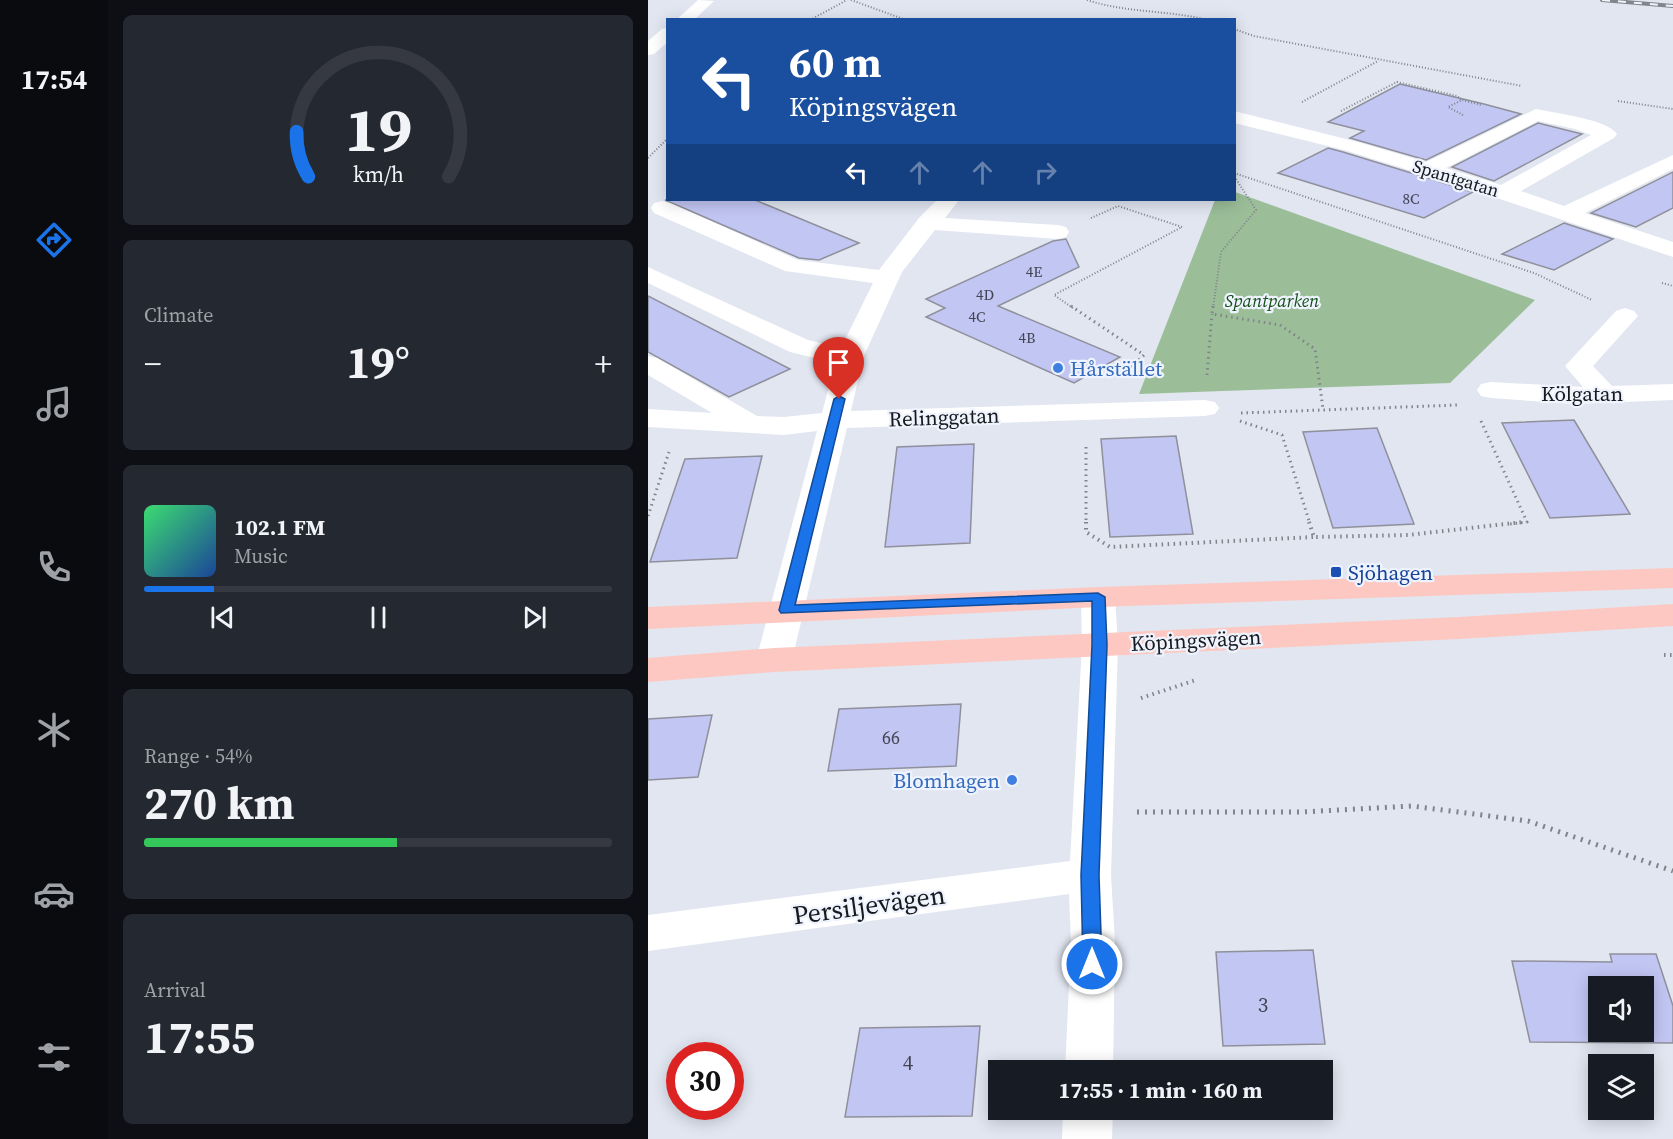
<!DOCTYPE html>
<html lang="en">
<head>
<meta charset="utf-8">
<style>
  body { margin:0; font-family:"Source Serif 4",serif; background:#242831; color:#f1f3f6; height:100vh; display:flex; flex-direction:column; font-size:22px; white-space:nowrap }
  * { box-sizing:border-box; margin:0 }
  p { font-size:20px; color:#9ea1a6 }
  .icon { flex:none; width:33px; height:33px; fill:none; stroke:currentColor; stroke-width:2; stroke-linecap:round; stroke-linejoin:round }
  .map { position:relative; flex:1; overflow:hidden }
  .sheet { display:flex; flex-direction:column; gap:15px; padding:15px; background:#0d0f14; width:540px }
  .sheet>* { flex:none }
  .top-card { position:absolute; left:18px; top:18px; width:570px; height:183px; border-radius:0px; box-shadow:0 3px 15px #0003; background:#1a4fa0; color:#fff; overflow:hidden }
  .tools { position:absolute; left:940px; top:976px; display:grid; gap:12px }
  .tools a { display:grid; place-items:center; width:66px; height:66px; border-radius:0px; background:#171b24; box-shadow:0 3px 15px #0003; font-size:30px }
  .speed { position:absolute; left:18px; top:1042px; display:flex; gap:12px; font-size:30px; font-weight:700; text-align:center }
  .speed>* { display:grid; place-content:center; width:78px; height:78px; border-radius:50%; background:#171b24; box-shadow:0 3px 15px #0003; line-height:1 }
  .speed .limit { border:9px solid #d22; background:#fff; color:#111 }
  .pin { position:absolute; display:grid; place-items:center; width:51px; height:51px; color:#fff; margin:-62px -26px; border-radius:50% 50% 50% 0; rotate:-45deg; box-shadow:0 0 6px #0007 }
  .pin .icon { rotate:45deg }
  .me { position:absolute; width:66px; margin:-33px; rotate:0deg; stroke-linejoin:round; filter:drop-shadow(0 0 4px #0008) }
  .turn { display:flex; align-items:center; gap:21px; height:126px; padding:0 24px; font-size:27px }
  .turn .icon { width:78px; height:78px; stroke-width:2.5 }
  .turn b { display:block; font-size:42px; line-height:51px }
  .lanes { display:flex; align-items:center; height:57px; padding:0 24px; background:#0003; justify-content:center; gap:30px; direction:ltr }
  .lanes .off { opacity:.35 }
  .big { font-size:45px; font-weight:700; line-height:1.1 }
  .sheet .widget { flex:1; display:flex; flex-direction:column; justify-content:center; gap:9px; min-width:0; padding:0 21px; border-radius:9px; background:#242831 }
  .sheet .dial { align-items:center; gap:0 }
  .dial svg { height:156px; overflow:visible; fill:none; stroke:#363941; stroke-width:7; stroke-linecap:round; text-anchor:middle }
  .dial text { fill:#f1f3f6; stroke:none }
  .song { display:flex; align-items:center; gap:18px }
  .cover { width:72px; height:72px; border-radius:9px; background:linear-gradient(135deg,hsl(140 70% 55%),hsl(220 70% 35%)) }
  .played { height:6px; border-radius:3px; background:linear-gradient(90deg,#1a73e8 15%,#363941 15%) }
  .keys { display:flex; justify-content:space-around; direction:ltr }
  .heat { display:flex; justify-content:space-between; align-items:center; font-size:33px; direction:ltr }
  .charge { height:9px; border-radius:4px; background:linear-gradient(90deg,#34c759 54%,#363941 0) }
  .trip { position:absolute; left:340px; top:1060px; width:345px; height:60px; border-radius:0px; background:#171b24; box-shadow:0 3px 15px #0003; font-weight:700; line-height:60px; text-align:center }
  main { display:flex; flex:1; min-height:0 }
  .dock { display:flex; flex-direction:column; width:108px; justify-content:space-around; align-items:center; background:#090b0e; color:#9ea1a6 }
  .dock .icon { width:42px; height:42px }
  .dock .current { color:#1a73e8 }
  .dock b { font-size:27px; color:#f1f3f6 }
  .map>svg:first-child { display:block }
  .green { fill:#9bbe99 }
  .building { fill:#c2c6f3; stroke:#8f909b; stroke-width:1.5; fill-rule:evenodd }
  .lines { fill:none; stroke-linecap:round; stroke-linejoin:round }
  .path-far3 { stroke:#7f838a; stroke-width:2; stroke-dasharray:1 2; stroke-linecap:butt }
  .path-far2 { stroke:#7f838a; stroke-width:3; stroke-dasharray:1.5 4; stroke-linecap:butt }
  .path-far1 { stroke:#7f838a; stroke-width:4; stroke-dasharray:1.5 4.5; stroke-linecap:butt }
  .path { stroke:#7f838a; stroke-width:5; stroke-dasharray:2 6; stroke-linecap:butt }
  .minor { fill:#fff; fill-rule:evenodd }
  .major { fill:#fdc8c1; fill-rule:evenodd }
  .rail-casing { stroke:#81858c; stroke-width:4 }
  .rail { stroke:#eef3fe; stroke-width:2; stroke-dasharray:8; stroke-linecap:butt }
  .route { fill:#1a73e8; stroke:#114b97; stroke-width:1.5 }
  .shop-dot { fill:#3f7fe0; stroke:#eef3fe; stroke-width:2 }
  .transit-dot { fill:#1a4fb4; stroke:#eef3fe; stroke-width:2 }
  .labels { text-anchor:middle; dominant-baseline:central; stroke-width:4.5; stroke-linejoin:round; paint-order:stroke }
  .far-number-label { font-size:15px; fill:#424452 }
  .far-street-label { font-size:18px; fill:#17191d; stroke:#eef3fe }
  .far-park-label { font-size:18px; font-style:italic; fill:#134f16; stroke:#eef3fe }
  .number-label { font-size:18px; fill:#424452 }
  .shop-label { font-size:21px; fill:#366cbe; stroke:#eef3fe; text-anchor:start }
  .street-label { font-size:21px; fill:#17191d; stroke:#eef3fe }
  .transit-label { font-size:21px; fill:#164399; stroke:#eef3fe; text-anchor:start }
  .near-number-label { font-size:21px; fill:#424452 }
  .near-street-label { font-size:26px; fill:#17191d; stroke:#eef3fe }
</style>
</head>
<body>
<main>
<nav class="dock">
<b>17:54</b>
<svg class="icon current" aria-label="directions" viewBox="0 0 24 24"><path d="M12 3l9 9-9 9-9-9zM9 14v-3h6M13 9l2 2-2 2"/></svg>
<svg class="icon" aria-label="music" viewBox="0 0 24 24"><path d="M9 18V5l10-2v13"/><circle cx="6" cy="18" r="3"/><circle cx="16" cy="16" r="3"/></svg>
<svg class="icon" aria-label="phone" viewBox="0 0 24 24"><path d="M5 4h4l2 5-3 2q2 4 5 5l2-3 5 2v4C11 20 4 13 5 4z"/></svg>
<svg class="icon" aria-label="climate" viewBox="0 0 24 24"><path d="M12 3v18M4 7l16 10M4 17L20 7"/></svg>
<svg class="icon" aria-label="car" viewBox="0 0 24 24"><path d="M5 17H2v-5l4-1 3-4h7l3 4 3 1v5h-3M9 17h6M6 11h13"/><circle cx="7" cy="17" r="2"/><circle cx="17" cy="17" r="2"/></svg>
<svg class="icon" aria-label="filters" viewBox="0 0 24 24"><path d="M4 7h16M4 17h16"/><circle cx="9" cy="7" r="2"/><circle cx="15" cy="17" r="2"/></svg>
</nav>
<section class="sheet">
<div class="widget dial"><svg viewBox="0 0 100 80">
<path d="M14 69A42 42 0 1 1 86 69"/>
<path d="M14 69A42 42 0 0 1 8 46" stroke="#1a73e8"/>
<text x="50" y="56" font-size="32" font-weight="700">19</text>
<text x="50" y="72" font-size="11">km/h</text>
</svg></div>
<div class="widget"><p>Climate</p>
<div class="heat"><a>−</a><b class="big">19°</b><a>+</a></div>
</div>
<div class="widget">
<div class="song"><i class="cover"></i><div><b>102.1 FM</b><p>Music</p></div></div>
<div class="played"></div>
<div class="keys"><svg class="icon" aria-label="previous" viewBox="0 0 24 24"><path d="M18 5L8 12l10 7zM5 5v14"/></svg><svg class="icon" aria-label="pause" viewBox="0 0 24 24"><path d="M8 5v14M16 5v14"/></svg><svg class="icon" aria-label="next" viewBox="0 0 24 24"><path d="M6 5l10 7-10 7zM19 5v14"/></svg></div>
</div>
<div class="widget"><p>Range · 54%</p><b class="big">270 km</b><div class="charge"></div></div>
<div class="widget"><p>Arrival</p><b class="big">17:55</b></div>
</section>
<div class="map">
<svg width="1025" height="1139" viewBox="0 0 1025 1139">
  <rect width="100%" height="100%" fill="#e1e6f1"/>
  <polygon class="green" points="587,192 887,300 802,383 491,394 567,200 586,200"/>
  <g class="building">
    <polygon points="752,84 836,104 873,114 778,160 702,138 716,131 680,122"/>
    <polygon points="890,123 934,134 846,181 804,167"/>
    <polygon points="680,148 695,152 825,192 776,218 630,173"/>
    <polygon points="1025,172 1025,208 988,227 943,213"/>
    <polygon points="17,200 107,200 211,243 171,260 151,258"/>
    <polygon points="916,223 965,239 906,270 854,254"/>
    <polygon points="418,239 431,267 350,306 472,357 426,383 278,317 297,308 278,299 405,241"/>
    <polygon points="0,296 142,369 81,397 0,352"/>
    <polygon points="926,420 982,514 902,518 854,423"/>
    <polygon points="729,428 766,524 685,528 655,432"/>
    <polygon points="528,436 545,534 462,537 453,439"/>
    <polygon points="326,444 322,543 237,547 249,447"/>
    <polygon points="114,456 89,558 2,562 37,459"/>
    <polygon points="313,704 308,766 180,771 191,709"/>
    <polygon points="64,715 50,777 0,780 0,719"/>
    <polygon points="665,950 677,1044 575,1046 568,952"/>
    <path d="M962,954h46l17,52v37l-143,-1 -18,-81 100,1zM951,987h45v45h-45z"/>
    <polygon points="332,1026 324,1116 197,1117 212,1028"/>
  </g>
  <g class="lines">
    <g class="path-far3">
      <polyline points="203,0 258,20"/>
      <path d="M439,0c39,13 81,10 121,20"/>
      <polyline points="162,20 199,0"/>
      <polyline points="586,29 606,36 874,86"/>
      <polyline points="970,101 1025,109"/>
      <polyline points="654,102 730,61"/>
      <polyline points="693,111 749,82 809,96 814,100"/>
      <polyline points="815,115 800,107 814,100 834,105"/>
      <polyline points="0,158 20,138"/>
      <polyline points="586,173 886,273 944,300"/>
      <polyline points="1014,283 1025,286"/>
      <polyline points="425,308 406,295 534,227 470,206 441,219"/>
      <polyline points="565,308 573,252 608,210 586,176"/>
    </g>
    <g class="path-far2">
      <polyline points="423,306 496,355 474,376"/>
      <polyline points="565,306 564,314 632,325 667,349 675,409"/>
      <polyline points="559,375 564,314"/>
      <polyline points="593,413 810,405"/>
      <polyline points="592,421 634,435 662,524"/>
      <polyline points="833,421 879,522 862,524"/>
      <polyline points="438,447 438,524"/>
      <polyline points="0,516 21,452"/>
    </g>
    <g class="path-far1">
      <polyline points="438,522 438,532 462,547 666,537"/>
      <polyline points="661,522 666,537 760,535 875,522"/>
      <polyline points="1016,655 1025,655"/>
      <polyline points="493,698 548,680"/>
    </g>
    <polyline class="path" points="489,812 654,812 764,806 880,821 1025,871"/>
    <g class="minor">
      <polygon points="50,0 66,1 46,20 28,20"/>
      <polygon points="20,28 20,42 6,54 0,55 0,41 14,29"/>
      <path d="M888,109c18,4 71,10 81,25l-3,4 -93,53 43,15 109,-51v14l-88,44 88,29v15l-206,-69 -123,-38 -110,-27v-12l124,31 68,20zM890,121l37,8 16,6 -90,50 -55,-17z"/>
      <polygon points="289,200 311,200 297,218 410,225 418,227 421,232 418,237 410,239 287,230 254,272 215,358 203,411 557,400 567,402 571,408 567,414 557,416 199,428 144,660 139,668 126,672 113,668 108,660 169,431 136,435 0,427 0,409 64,413 0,375 0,356 9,358 109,416 136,417 174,413 187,363 142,352 0,283 0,267 160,340 193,348 225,283 137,271 6,213 3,208 6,203 14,201 22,203 150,260 231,270 271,218"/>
      <polygon points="977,308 986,311 990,316 945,366 964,386 1025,384 1025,400 926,404 843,398 833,396 829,390 833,384 843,382 935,387 917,366 968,311"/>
      <polygon points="450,587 462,590 467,597 470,645 463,875 467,943 465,1071 417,1071 423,943 421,894 0,951 0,915 422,861 434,645 433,597 438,590"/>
      <polygon points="415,1110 465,1110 464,1139 414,1139"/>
    </g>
    <g class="major">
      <polygon points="1025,568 1025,588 450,607 0,629 0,607 450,587"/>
      <polygon points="1025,604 1025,626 811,639 126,672 0,682 0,658 126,648 811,617"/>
    </g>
    <g class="rail-casing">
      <polyline id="rail" points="954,0 1025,6"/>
    </g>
    <use href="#rail" class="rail"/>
  </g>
  <polygon class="route" points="191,396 197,399 147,605 450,593 457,597 459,645 451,875 454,964 451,970 444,972 438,970 435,964 433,875 444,645 444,601 133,613 131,610 186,399"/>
  <g class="shop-dot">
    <circle cx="410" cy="368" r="6"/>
    <circle cx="364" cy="780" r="6"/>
  </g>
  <rect class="transit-dot" x="682" y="566" width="12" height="12" rx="3"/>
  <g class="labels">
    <g class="far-number-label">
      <text x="763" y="198">8C</text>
      <text x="386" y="271">4E</text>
      <text x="337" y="294">4D</text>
      <text x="329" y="316">4C</text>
      <text x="379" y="337">4B</text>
    </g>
    <g class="far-street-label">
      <text transform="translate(808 178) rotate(17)">Spantgatan</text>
    </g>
    <g class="far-park-label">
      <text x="624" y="300">Spantparken</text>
    </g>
    <g class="number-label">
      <text x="243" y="737">66</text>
    </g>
    <g class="shop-label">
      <text x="422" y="368">Hårstället</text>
      <text x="352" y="780" text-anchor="end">Blomhagen</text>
    </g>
    <g class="street-label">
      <text x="934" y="393">Kölgatan</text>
      <text transform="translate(296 417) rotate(-2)">Relinggatan</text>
      <text transform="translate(548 640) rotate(-3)">Köpingsvägen</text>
    </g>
    <g class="transit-label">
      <text x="700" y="572">Sjöhagen</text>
    </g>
    <g class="near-number-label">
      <text x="615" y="1004">3</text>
      <text x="260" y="1062">4</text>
    </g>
    <g class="near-street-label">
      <text transform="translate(221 905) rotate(-8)">Persiljevägen</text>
    </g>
  </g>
</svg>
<div class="tools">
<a><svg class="icon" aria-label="sound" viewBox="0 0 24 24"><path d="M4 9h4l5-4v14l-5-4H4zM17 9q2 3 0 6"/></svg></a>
<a><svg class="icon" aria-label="layers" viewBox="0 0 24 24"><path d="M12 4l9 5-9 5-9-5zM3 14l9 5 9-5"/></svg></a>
</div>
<div class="speed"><div class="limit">30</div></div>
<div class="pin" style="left:191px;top:399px;background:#d93025"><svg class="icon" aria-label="arrive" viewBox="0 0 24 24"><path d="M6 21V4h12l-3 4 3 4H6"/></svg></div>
<svg class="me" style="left:444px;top:964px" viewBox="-20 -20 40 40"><circle r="17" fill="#1a73e8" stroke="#fff" stroke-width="3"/><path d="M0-11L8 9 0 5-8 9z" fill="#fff"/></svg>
<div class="trip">17:55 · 1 min · 160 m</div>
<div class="top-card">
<div class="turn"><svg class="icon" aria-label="left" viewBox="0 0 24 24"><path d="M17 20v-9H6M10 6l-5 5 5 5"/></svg><div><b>60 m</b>Köpingsvägen</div></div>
<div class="lanes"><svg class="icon" aria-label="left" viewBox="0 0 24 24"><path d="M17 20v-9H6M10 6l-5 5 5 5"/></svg><svg class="icon off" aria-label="ahead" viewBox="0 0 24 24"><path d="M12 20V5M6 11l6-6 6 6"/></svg><svg class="icon off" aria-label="ahead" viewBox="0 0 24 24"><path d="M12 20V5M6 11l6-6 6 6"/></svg><svg class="icon off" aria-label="right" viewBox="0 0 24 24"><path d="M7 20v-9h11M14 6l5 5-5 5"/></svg></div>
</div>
</div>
</main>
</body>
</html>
